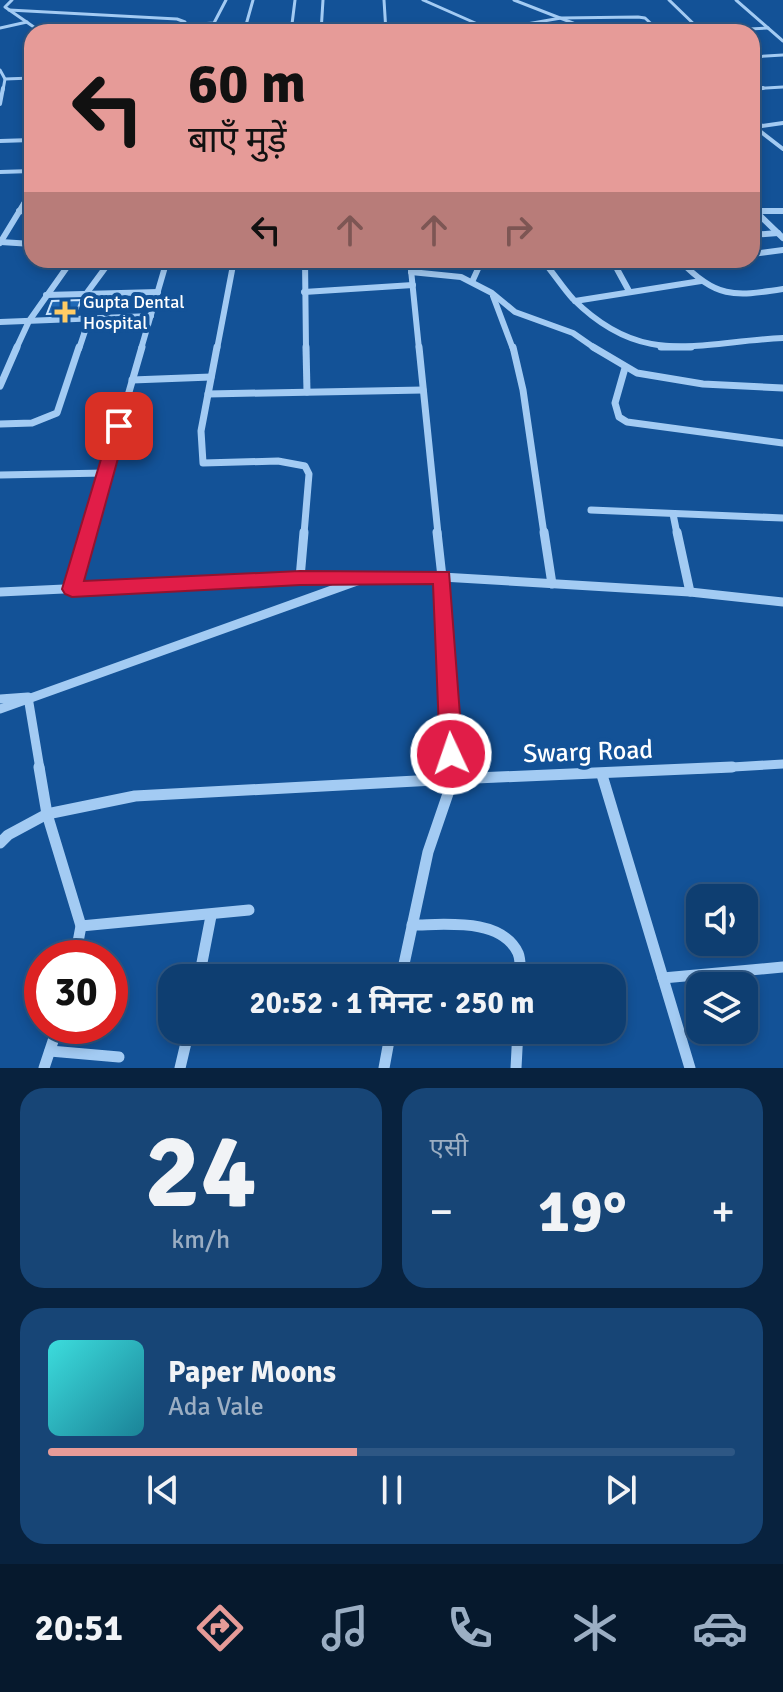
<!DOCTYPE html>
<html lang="hi">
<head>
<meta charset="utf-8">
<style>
  body { margin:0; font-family:Signika,"Noto Sans Devanagari",sans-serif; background:#174576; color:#f1f3f6; height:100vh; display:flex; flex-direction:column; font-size:30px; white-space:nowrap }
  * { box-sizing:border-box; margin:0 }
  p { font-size:26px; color:#9baec3 }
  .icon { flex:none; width:44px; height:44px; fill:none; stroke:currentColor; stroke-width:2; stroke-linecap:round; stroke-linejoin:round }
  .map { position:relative; height:1068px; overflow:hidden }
  .side { display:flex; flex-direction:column; gap:20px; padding:20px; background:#08223e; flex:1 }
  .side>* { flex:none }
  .banner { position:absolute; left:24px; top:24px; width:736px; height:244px; border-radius:24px; box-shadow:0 4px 12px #0003,0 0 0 2px #2e5784; background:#e69b98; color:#111; overflow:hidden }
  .tools { position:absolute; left:686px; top:884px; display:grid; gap:16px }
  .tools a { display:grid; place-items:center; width:72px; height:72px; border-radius:16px; background:#0e3e71; box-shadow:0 4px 12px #0003,0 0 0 2px #2e5784; font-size:40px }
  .speed { position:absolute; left:24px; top:940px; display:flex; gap:16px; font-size:40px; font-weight:700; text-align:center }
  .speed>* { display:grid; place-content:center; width:104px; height:104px; border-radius:50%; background:#0e3e71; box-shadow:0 4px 12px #0003,0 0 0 2px #2e5784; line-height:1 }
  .speed .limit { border:12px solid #d22; background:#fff; color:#111 }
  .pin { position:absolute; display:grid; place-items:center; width:68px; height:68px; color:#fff; margin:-34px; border-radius:16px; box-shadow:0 4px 12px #0006 }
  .me { position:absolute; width:88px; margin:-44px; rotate:357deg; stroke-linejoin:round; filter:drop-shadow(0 0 6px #0008) }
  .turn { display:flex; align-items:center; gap:28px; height:168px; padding:0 32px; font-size:36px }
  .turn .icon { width:104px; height:104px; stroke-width:2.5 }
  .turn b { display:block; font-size:56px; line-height:68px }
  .lanes { display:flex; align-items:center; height:76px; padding:0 32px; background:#0003; justify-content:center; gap:40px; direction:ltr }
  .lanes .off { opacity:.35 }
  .big { font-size:60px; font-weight:700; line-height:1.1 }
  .side .widget { flex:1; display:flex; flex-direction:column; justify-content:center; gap:12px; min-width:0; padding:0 28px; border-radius:24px; background:#174576 }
  .side .dial { align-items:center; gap:0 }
  .dial b { font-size:104px; line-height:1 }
  .song { display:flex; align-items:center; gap:24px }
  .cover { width:96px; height:96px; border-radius:12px; background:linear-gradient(135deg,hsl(180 70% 55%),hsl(190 70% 35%)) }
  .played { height:8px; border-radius:4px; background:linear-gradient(90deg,#e69b98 45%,#2e5784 45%) }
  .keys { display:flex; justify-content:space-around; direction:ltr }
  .heat { display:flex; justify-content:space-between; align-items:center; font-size:44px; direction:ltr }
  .side .tiles { flex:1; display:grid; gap:20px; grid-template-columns:1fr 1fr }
  .widget:last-child { grid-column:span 2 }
  .trip { position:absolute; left:158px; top:964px; width:468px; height:80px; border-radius:24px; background:#0e3e71; box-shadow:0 4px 12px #0003,0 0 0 2px #2e5784; font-weight:700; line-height:80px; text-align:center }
  .tabs { display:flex; height:128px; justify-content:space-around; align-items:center; background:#06192d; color:#9baec3 }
  .tabs .icon { width:56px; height:56px }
  .tabs .active { color:#e69b98 }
  .tabs b { font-size:36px; color:#f1f3f6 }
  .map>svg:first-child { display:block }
  .building { fill:#2069b6; stroke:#cbe4fd; stroke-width:2 }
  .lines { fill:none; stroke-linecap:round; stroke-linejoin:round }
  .minor-far5 { stroke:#a3cbf3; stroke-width:3 }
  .minor-far4 { stroke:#a3cbf3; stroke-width:4 }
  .minor-far3 { stroke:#a3cbf3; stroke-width:6 }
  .minor-far2 { stroke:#a3cbf3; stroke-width:7 }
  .minor-far1 { stroke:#a3cbf3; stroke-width:9 }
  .minor { stroke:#a3cbf3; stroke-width:11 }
  .route { fill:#e11d48; stroke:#92132f; stroke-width:2 }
  .poi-dot { fill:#ffcc65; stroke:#135297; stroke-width:3 }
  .labels { text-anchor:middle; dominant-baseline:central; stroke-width:8; stroke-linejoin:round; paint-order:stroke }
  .far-poi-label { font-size:18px; fill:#fff; stroke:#135297; text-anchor:start }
  .near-street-label { font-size:26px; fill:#fff; stroke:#135297 }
</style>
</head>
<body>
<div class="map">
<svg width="783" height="1068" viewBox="0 0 783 1068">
  <rect width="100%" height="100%" fill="#135297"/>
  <polygon class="building" points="81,300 76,313 47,314 52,301"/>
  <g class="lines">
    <g class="minor-far5">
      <polyline points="12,0 5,7 41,32"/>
      <polyline points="384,0 386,32"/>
      <polyline points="423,0 491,30"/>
      <polyline points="514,0 596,32"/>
      <polyline points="669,0 701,31"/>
      <polyline points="736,0 783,41"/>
      <polyline points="9,10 177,19 185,22 182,32"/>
      <polyline points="185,25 214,23 226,0"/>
      <polyline points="0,28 27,22"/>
      <polyline points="244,32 253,0"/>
      <polyline points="291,32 295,0"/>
      <polyline points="321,32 323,0"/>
      <polyline points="481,32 561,18 638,17 645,18 660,32"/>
      <polyline points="691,32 768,28"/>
      <polyline points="752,57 783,55"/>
      <polyline points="0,70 5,79 3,90"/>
      <polyline points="5,79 32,78"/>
      <polyline points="752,89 783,87"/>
    </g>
    <g class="minor-far4">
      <polyline points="752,89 763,88"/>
      <polyline points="0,104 3,88"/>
      <polyline points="752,125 783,149"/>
      <polyline points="754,127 783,123"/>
      <polyline points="0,141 32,140"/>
      <polyline points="0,172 32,171"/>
      <polyline points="23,204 32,190"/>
    </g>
    <g class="minor-far3">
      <polyline points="752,208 783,238"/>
      <polyline points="19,211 32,212"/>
      <polyline points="755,211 783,211"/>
      <polyline points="752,235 778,233"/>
      <polyline points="1,242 32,244"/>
      <polyline points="0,243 25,202"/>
      <polyline points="752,254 783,250"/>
      <polyline points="305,260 306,349"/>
      <polyline points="410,260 419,349"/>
      <path d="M542,260c11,12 20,27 31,39 70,70 124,43 210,39"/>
      <path d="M679,260c38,38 53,37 104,29"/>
      <polyline points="411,272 461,277 492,293 515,312 573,333 596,349"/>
      <polyline points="472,282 482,260"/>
      <polyline points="629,291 617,269 620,266 700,260"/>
      <polyline points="304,292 413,285"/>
      <polyline points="86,294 111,260"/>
      <polyline points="46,295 158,292"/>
      <polyline points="493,296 513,349"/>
      <polyline points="575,301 701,281"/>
      <polyline points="0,322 151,316"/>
      <polyline points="16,349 29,321 72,260"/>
      <polyline points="79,349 89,319"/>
      <polyline points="141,349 167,260"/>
      <polyline points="217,349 234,260"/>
    </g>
    <g class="minor-far2">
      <polyline points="217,347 201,431 203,463 278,461 305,466 309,474 304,534"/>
      <polyline points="306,347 307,392"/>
      <polyline points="419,347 438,534"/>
      <polyline points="513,347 523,390 544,534"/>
      <polyline points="593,347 637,373 703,384 783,388"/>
      <polyline points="661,347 691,347"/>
      <polyline points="625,368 615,403 619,417 627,422 783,443"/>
      <polyline points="132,380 211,377"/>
      <polyline points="0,386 17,347"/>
      <polyline points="208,394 423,390"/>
      <polyline points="0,424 32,423 57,413 79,347"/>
      <polyline points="0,475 105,473"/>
      <polyline points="591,510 783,518"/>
      <polyline points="673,514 677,534"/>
      <polyline points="88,534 142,347"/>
    </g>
    <g class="minor-far1">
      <polyline points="544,532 552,584"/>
      <polyline points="677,532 690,592"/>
      <polyline points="300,578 304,532"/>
      <polyline points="72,589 89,532"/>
      <polyline points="0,592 300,578 442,577 437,532"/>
      <polyline points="0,699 28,697 40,769"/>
      <polyline points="0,709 357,581"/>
      <polyline points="452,769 442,577 690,592 783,602"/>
      <polyline points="699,769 783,764"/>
    </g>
    <g class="minor">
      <polyline points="39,767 47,814 81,926 75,958"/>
      <polyline points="452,767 453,779 732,767"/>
      <polyline points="602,775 690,1068"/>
      <polyline points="0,843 8,835 47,814 135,796 453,779 428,852 401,978"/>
      <path d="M412,925c32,0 89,-8 106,28 3,7 2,17 3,25"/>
      <polyline points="81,926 249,910"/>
      <polyline points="199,978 211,916"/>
      <polyline points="663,978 783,967"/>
      <polyline points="50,1051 119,1057"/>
      <polyline points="44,1068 58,1026"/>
      <polyline points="180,1068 189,1030"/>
      <polyline points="384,1068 391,1030"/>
      <polyline points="516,1068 518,1030"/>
    </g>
  </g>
  <polygon class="route" points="119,421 127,426 84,581 300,571 449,572 463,754 459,762 451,765 443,762 440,754 433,584 300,585 72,597 65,594 62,589 111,426"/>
  <path class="poi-dot" d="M61 300h8v8h8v8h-8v8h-8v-8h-8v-8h8z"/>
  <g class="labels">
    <g class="far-poi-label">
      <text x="83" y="302">Gupta Dental<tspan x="83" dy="21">Hospital</tspan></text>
    </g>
    <g class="near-street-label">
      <text transform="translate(588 752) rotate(-2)">Swarg Road</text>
    </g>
  </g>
</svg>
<div class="tools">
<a><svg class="icon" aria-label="sound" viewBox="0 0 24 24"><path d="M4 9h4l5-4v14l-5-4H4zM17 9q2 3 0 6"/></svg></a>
<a><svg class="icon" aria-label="layers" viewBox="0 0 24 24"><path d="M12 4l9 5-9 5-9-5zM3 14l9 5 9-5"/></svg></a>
</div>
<div class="speed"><div class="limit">30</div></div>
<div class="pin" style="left:119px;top:426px;background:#d93025"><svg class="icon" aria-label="arrive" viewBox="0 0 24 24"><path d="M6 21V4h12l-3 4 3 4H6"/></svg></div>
<svg class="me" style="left:451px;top:754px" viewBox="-20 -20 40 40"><circle r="17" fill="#e11d48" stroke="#fff" stroke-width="3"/><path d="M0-11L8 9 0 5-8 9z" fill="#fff"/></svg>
<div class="trip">20:52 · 1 मिनट · 250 m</div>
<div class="banner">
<div class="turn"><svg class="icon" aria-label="left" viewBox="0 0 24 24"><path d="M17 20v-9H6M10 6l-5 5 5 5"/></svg><div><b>60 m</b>बाएँ मुड़ें</div></div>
<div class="lanes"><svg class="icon" aria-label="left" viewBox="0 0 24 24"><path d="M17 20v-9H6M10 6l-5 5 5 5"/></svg><svg class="icon off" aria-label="ahead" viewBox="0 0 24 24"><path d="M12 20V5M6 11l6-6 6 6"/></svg><svg class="icon off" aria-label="ahead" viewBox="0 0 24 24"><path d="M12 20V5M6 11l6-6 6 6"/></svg><svg class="icon off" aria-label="right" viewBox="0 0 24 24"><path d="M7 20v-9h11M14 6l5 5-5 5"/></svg></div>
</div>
</div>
<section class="side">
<div class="tiles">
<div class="widget dial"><b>24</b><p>km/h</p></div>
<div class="widget"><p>एसी</p>
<div class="heat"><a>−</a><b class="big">19°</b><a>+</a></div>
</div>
<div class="widget">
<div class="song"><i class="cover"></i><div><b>Paper Moons</b><p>Ada Vale</p></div></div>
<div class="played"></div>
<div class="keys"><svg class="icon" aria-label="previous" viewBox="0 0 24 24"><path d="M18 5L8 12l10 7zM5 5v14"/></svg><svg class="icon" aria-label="pause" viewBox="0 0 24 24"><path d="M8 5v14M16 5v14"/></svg><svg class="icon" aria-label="next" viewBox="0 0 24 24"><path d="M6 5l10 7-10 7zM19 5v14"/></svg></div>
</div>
</div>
</section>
<nav class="tabs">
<b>20:51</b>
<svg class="icon active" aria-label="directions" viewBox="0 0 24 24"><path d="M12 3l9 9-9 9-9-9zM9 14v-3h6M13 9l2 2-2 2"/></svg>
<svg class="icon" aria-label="music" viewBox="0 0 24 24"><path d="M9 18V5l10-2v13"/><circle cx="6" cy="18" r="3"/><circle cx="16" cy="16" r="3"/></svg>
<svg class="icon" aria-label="phone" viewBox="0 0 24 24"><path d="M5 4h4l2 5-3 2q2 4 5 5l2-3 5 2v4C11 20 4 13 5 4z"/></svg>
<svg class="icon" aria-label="climate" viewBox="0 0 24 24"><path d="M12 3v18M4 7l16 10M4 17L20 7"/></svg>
<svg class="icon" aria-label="car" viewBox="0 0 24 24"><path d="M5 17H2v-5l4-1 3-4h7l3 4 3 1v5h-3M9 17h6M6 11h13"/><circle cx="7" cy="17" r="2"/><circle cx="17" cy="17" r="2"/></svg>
</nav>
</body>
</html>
